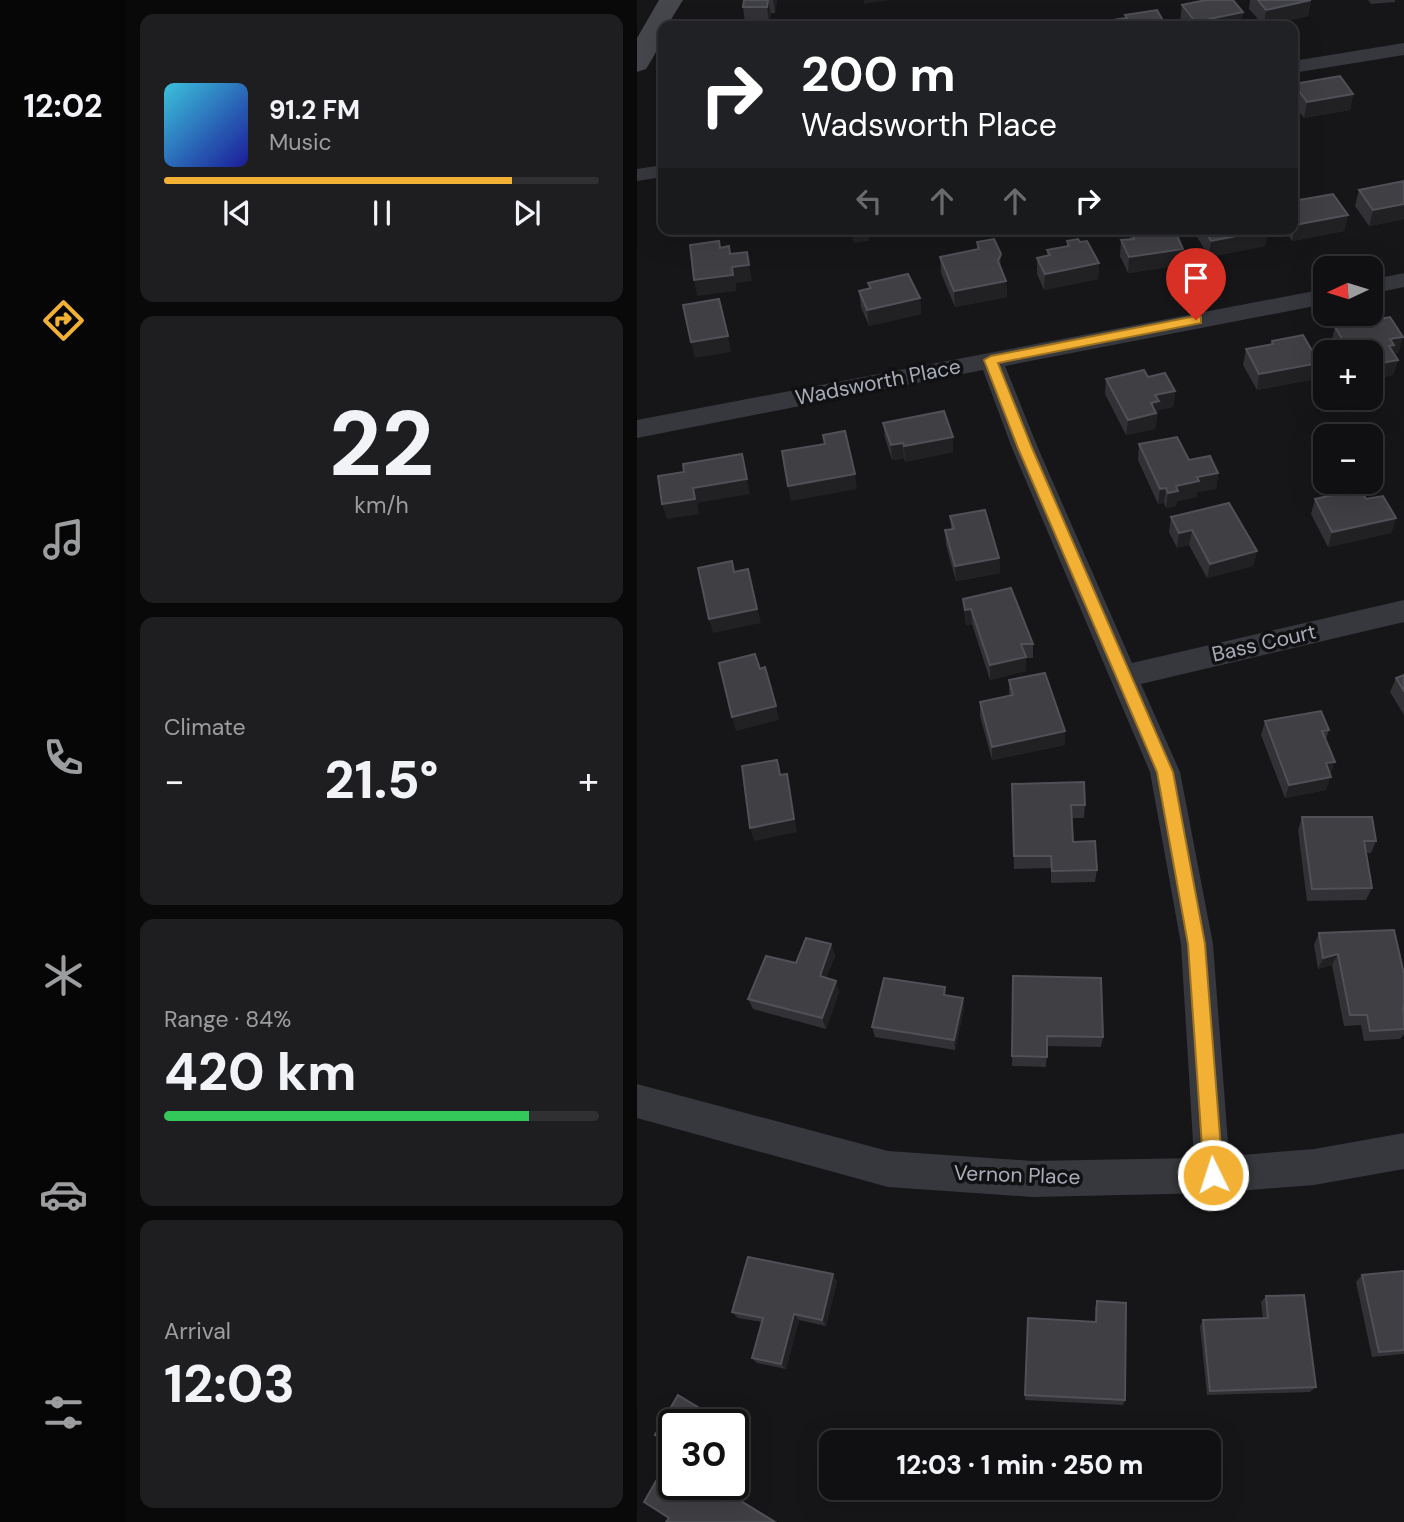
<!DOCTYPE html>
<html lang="en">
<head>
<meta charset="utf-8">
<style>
  body { margin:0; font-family:"DM Sans",sans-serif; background:#1e1e20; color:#f1f3f6; height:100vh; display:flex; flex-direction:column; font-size:26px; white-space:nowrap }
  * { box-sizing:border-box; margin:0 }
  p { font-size:23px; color:#9c9d9f }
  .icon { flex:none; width:38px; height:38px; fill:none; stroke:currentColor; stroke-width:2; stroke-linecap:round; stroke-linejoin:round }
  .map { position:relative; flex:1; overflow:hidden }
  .side { display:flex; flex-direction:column; gap:14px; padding:14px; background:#09090a; width:511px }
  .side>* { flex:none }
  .guide { position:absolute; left:21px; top:21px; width:640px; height:214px; border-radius:14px; box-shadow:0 7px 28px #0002,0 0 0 2px #303032; background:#202124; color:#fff; overflow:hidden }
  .needle { width:46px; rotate:266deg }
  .fabs { position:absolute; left:676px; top:256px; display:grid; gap:14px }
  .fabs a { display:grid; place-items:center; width:70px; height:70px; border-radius:14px; background:#101012; box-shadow:0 7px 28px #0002,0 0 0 2px #303032; font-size:35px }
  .speed { position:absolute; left:21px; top:1409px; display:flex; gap:14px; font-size:35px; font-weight:700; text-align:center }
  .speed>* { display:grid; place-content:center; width:91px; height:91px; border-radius:50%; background:#101012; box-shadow:0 7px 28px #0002,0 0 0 2px #303032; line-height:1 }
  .speed .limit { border:4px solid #111; border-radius:10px; background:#fff; color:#111 }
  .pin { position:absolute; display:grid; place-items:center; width:60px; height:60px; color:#fff; margin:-72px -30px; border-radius:50% 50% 50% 0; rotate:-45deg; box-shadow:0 0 7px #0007 }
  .pin .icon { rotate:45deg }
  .me { position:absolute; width:77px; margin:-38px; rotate:356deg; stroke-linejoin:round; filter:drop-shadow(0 0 5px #0008) }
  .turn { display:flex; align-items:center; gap:24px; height:147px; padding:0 28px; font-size:32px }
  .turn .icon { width:91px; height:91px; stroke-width:2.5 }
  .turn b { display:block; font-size:49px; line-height:60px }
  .lanes { display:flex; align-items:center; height:66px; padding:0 28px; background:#0003; justify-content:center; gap:35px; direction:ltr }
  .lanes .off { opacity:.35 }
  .big { font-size:52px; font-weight:800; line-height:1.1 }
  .side .tile { flex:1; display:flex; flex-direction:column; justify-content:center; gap:10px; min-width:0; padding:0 24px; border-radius:14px; background:#1e1e20 }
  .side .dial { align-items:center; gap:0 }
  .dial b { font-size:91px; line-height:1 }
  .song { display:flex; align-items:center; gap:21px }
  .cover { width:84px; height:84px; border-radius:10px; background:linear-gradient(135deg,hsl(190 70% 55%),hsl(240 70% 35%)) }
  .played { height:7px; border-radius:4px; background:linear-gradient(90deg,#f2b134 80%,#303032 80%) }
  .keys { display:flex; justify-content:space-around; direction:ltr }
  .heat { display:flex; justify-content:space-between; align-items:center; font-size:38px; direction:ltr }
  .charge { height:10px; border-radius:5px; background:linear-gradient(90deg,#34c759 84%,#303032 0) }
  .trip { position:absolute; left:182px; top:1430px; width:402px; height:70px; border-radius:14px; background:#101012; box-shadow:0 7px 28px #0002,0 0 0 2px #303032; font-weight:800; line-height:70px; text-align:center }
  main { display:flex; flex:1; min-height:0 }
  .tabs { display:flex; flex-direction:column; width:126px; justify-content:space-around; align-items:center; background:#060607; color:#9c9d9f }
  .tabs .icon { width:49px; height:49px }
  .tabs .current { color:#f2b134 }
  .tabs b { font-size:32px; color:#f1f3f6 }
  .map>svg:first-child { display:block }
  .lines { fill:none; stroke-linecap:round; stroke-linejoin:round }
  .street { fill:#37383d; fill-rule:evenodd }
  .secondary { fill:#45474d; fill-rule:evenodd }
  .wall { fill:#323236 }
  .shaded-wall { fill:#212124 }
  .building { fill:#3f3f44; stroke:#4f5156; stroke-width:2 }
  .route { fill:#f2b134; stroke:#9d7322; stroke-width:2 }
  .labels { text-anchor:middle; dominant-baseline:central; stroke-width:7; stroke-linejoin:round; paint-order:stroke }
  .street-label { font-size:21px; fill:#a8adb8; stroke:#111113 }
</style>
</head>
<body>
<main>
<nav class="tabs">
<b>12:02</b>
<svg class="icon current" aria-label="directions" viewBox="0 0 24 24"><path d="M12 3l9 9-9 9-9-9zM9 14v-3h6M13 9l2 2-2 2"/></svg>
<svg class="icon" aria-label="music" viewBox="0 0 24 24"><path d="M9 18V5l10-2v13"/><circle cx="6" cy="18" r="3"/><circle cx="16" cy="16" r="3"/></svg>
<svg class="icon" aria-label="phone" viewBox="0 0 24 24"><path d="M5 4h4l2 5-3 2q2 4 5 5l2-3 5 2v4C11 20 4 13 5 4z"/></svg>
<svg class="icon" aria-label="climate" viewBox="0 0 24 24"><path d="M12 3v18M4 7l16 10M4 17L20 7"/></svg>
<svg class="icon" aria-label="car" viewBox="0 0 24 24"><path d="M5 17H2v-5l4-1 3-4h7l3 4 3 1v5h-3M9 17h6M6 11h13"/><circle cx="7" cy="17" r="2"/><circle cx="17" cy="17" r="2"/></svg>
<svg class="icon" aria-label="filters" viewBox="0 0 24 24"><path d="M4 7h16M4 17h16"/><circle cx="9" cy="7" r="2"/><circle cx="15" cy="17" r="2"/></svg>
</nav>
<section class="side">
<div class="tile">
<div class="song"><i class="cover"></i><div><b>91.2 FM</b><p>Music</p></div></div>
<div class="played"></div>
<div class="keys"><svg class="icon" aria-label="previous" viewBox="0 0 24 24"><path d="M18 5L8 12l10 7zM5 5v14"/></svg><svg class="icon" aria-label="pause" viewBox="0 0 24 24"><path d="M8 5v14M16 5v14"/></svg><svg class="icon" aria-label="next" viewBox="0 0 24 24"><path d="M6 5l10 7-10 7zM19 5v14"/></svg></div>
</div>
<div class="tile dial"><b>22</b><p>km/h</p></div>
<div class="tile"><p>Climate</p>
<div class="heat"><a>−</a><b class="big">21.5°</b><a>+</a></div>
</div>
<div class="tile"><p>Range · 84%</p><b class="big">420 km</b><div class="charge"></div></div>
<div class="tile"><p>Arrival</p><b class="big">12:03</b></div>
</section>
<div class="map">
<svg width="767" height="1522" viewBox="0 0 767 1522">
  <rect width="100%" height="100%" fill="#161618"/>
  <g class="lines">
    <g class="street">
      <polygon points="767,43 767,55 656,73 656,61"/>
      <polygon points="26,165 26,177 0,181 0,169"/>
      <polygon points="767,273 767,287 733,294 733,280"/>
      <polygon points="688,289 688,304 368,366 401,448 495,663 767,600 767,622 504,684 543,772 576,944 592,1156 677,1149 767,1133 767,1169 677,1185 576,1193 396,1197 251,1187 0,1118 0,1084 251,1151 396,1161 557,1158 544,944 513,772 375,448 346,370 0,438 0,420"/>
    </g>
    <path class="secondary" d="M22,0h24l-16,26h-4c0,15 -9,31 -17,43l-9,3v-34z"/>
  </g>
  <g class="wall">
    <polygon points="107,0 140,0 138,13 134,13 132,23 108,23 106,7"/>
    <polygon points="613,0 674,0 671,16 627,26 612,9"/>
    <polygon points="731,0 758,0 758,2 734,4"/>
    <polygon points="545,5 606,12 604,26 548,26 543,21"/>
    <polygon points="657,84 716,94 713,110 667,118 656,103"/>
    <polygon points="767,181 767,219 732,226 718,206 722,190"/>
    <polygon points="656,201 711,215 707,231 655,241 647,229 656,229"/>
    <polygon points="496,229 537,229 545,265 491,273 483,256 484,240 493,239 494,231 496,231"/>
    <polygon points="560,229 630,229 631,230 628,246 572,257 559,235"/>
    <polygon points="430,241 443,242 462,263 461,279 407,290 400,274 400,258 410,256 410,250 430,246"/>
    <polygon points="340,242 364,254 364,269 369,281 370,297 318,307 304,273 303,257 340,249"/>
    <polygon points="231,283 283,298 284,314 232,326 224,307 222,291 232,289"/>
    <polygon points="698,327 766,337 761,353 757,353 761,360 756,375 733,380 733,352 699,352 694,343"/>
    <polygon points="635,341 682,363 678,379 620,390 606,365 609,349 634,344"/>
    <polygon points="511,377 538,391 536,407 521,410 518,429 489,435 468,394 469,379"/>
    <polygon points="246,423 316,452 268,462 267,458 255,460 248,438"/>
    <polygon points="502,444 552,460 581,473 579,489 560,492 559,497 540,501 539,506 529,508 527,503 521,504 501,460"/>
    <polygon points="678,499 729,499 759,518 754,533 691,547 674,514"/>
    <polygon points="313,516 362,558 363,573 319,581 309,545 308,530 314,529"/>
    <polygon points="534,517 620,551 616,566 570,578 552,545 540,548 532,532"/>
    <polygon points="326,599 396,644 396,658 389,658 389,671 353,680 335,624 329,625"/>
    <polygon points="767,675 767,715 753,692 759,678"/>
    <polygon points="372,680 428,731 428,745 355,760 343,716 343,702 372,695"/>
    <polygon points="628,721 692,730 689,739 693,774 689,790 648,798 624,735"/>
    <polygon points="375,784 448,805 447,818 435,818 436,842 460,870 458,882 414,883 414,868 377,869"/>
    <polygon points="665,817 739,841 734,853 729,853 735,888 729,900 670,901 661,830"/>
    <polygon points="682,933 767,974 767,1034 763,1039 727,1041 724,1025 707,1026 695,965 681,969 677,945"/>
    <polygon points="194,944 198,956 189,978 199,981 202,992 189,1029 116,1009 111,999 159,963"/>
    <polygon points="376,976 466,1037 464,1047 410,1046 409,1067 375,1066"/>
    <polygon points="326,998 327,1008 318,1050 238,1037 235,1027"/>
    <polygon points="767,1271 767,1354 735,1357 719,1282 725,1275"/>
    <polygon points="200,1281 189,1326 162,1320 149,1369 120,1363 115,1358 125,1322 101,1318 95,1312"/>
    <polygon points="629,1296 679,1387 673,1392 570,1395 563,1326 566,1320 626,1318 624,1302"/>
    <polygon points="460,1301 488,1400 486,1405 388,1400 391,1318 458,1322 458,1308"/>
  </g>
  <g class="shaded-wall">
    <polygon points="131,0 134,13 132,23 130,7"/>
    <polygon points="136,0 140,0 138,13"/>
    <polygon points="227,0 253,0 227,4"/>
    <polygon points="674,0 671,16 627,26 629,10"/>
    <polygon points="606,12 604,26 561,26 561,25 572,19"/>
    <polygon points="716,94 713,110 667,118 670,102"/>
    <polygon points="767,204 767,219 732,226 736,210"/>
    <polygon points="711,215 707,231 655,241 658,225"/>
    <polygon points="71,229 115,229 72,236"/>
    <polygon points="215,229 231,229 232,241 216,243"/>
    <polygon points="631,230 628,246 572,257 574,241"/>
    <polygon points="546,249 545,265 491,273 492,257"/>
    <polygon points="110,252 115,281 99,283 99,291 60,296 57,280 96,267"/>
    <polygon points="364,254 364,270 361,261"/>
    <polygon points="462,263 461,279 407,290 408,274"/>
    <polygon points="369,281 370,297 318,307 317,291"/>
    <polygon points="283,298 284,314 232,326 230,310"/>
    <polygon points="91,336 94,352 58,358 54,342"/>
    <polygon points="766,337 761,353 754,354 747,361 753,339"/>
    <polygon points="761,360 756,375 733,380 733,365"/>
    <polygon points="682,363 678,379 620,390 622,374"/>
    <polygon points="538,391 536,407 521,410 518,429 489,435 491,420 518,395"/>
    <polygon points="316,437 316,452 268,462 267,446"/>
    <polygon points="266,443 267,458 255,460 254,445"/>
    <polygon points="105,454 113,494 60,503 62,514 30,519 25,504 56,488"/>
    <polygon points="581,473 579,489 560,492 559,497 540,501 539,506 529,508 531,493 539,486 560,477"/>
    <polygon points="218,474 220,489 154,501 151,486"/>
    <polygon points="529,488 527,503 521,504 523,489"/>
    <polygon points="759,518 754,533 691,547 695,532"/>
    <polygon points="555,530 552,545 540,548 542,533"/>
    <polygon points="620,551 616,566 570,578 573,564"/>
    <polygon points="362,558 363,573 319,581 318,566"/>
    <polygon points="111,569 124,623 76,633 72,619"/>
    <polygon points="334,609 335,624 329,625 328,610"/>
    <polygon points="389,657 389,671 353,680 353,665"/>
    <polygon points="139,706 142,720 99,731 95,717"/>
    <polygon points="428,731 428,745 355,760 355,747"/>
    <polygon points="698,762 693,775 689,763"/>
    <polygon points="150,774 153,787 160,832 117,841 113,828"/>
    <polygon points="694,777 689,790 648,798 652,785"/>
    <polygon points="194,944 198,956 186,987 183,976"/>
    <polygon points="701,954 695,965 681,969 686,958"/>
    <polygon points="199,981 202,992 189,1029 185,1018"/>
    <polygon points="326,998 327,1008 318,1050 317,1040"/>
    <polygon points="196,1274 200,1281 189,1326 185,1320"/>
    <polygon points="157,1314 162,1320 149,1369 144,1364"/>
    <polygon points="76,1484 78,1484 140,1522 138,1522"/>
  </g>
  <g class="building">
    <polygon points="107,0 131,0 130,7 106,7"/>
    <polygon points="569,0 596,0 606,12 572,19 575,22 561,25 545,5"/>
    <polygon points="621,0 674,0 629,10"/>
    <polygon points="520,10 529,26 480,26 476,20 490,18 488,15"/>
    <polygon points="446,20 449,26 400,26"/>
    <polygon points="87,24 106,24 106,26 86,26"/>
    <polygon points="703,76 716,94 670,102 657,84"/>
    <polygon points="767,181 767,204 736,210 722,190"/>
    <polygon points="696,194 711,215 658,225 656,223 656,201"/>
    <polygon points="499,229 537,229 546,249 492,257 484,240 497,239 494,231 500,231"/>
    <polygon points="567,229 630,229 631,230 574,241"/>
    <polygon points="357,239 364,254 361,261 369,281 317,291 303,257 337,250 342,249 340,242"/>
    <polygon points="441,239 443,242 450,241 462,263 408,274 400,258 413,255 410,250 432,246 430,241"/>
    <polygon points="82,241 83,248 92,246 93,254 110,252 112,265 95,267 96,275 57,280 53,245"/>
    <polygon points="271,274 283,298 230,310 222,291 234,288 231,283"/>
    <polygon points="82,299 91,336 54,342 46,305"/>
    <polygon points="753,317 766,337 753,339 757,345 752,346 761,360 733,365 733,352 713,352 698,327"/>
    <polygon points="666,335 682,363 622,374 609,349 636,344 635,341"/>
    <polygon points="507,370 511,377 528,373 538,391 518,395 522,401 514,403 519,413 491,420 469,379"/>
    <polygon points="307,411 316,437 267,446 266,443 254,445 246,423"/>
    <polygon points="208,431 218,474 151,486 145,451 188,444 186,435"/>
    <polygon points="540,437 552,460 573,456 581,473 560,477 562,481 539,486 541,491 531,493 529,488 523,489 502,444"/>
    <polygon points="105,454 110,479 56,488 58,499 25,504 21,476 47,472 46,464"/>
    <polygon points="723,489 729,499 746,496 759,518 695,532 678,499"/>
    <polygon points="592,503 620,551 573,564 555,530 542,533 534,517"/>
    <polygon points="348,510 362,558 318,566 308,530 317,529 313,516"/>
    <polygon points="95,561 97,572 111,569 120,609 72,619 61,568"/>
    <polygon points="374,588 396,644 384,644 389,657 353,665 334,609 328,610 326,599"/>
    <polygon points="118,654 123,669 128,667 139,706 95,717 82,663"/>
    <polygon points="408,673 428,731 355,747 343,702 376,695 372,680"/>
    <polygon points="767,675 767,691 759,678"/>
    <polygon points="684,711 692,730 685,731 698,762 689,763 694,777 652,785 628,721"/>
    <polygon points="140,760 143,775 150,774 157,819 113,828 105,766"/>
    <polygon points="447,782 448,805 434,805 436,842 458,841 460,870 415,871 414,856 377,856 375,784"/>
    <polygon points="665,817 735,817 739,841 727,841 735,888 675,889"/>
    <polygon points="757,930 767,974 767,1008 766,1008 767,1015 767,1029 733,1031 730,1015 713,1015 701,954 686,958 682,933"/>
    <polygon points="169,938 194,944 183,976 199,981 185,1018 111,999 129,956 159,963"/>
    <polygon points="376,976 464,978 466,1037 410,1036 410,1057 375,1056"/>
    <polygon points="247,978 308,987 307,995 326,998 317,1040 235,1027"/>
    <polygon points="111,1257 196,1274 185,1320 157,1314 144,1364 115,1358 126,1318 95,1312"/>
    <polygon points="767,1271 767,1350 742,1352 725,1275"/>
    <polygon points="667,1295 679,1387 573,1391 566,1320 631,1318 629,1296"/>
    <polygon points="460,1301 489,1303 488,1400 388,1395 391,1318 459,1322"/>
    <polygon points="41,1395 87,1423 86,1424 37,1424 37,1447 18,1435"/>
    <polygon points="37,1450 37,1484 76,1484 138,1522 29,1522 32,1518 7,1502"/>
  </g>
  <polygon class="route" points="559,316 564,317 564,323 361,363 395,448 536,772 568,944 586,1175 583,1182 576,1185 569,1182 567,1175 551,944 520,772 381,448 347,360 354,356"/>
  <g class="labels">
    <g class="street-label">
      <text transform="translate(241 382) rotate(-11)">Wadsworth Place</text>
      <text transform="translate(627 643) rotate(-13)">Bass Court</text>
      <text transform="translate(380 1175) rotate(2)">Vernon Place</text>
    </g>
  </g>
</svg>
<div class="fabs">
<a><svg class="needle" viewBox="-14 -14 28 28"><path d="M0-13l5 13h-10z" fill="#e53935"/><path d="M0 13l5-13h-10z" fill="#9c9d9f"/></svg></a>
<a>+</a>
<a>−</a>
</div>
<div class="speed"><div class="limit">30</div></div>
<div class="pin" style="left:559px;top:320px;background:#d93025"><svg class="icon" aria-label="arrive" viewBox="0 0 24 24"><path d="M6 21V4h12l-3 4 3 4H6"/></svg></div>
<svg class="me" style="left:576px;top:1175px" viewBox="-20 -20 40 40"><circle r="17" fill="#f2b134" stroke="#fff" stroke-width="3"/><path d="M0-11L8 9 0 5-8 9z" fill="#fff"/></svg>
<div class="trip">12:03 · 1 min · 250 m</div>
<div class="guide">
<div class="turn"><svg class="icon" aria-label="right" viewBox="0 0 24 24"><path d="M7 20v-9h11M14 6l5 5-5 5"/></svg><div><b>200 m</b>Wadsworth Place</div></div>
<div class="lanes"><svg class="icon off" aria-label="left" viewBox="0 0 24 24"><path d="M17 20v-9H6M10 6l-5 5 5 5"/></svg><svg class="icon off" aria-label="ahead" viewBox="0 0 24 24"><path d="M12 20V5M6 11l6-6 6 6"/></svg><svg class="icon off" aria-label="ahead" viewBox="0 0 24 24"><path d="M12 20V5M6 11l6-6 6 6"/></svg><svg class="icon" aria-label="right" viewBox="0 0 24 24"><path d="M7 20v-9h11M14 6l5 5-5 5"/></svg></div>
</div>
</div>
</main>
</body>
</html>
